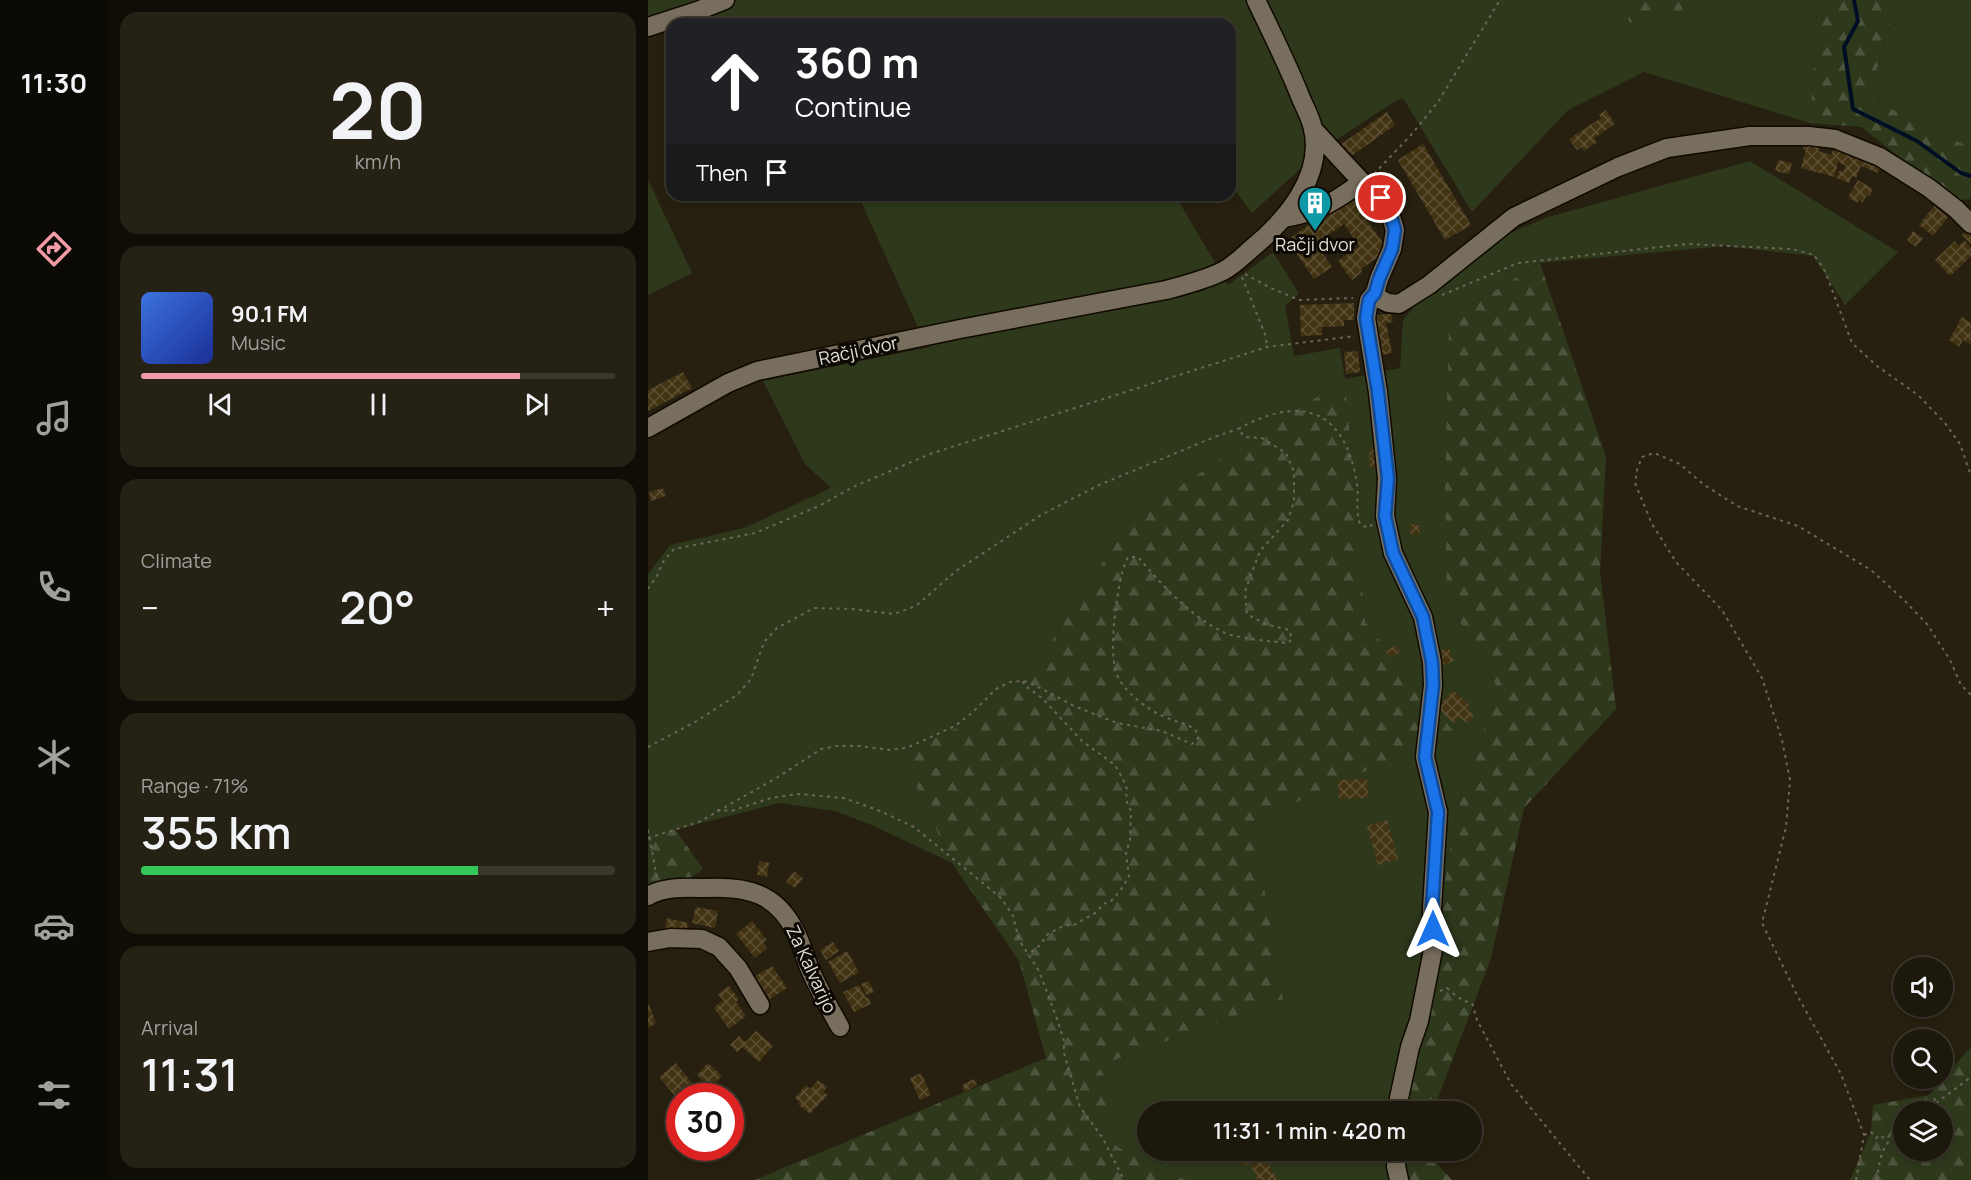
<!DOCTYPE html>
<html lang="en">
<head>
<meta charset="utf-8">
<style>
  body { margin:0; font-family:Manrope,sans-serif; background:#252115; color:#f1f3f6; height:100vh; display:flex; flex-direction:column; font-size:22px; white-space:nowrap }
  * { box-sizing:border-box; margin:0 }
  p { font-size:20px; color:#a0a09d }
  .icon { flex:none; width:33px; height:33px; fill:none; stroke:currentColor; stroke-width:2; stroke-linecap:round; stroke-linejoin:round }
  .map { position:relative; flex:1; overflow:hidden }
  .side { display:flex; flex-direction:column; gap:12px; padding:12px; background:#100d07; width:540px }
  .side>* { flex:none }
  .top-card { position:absolute; left:18px; top:18px; width:570px; height:183px; border-radius:18px; box-shadow:0 3px 9px #0003,0 0 0 2px #3b372d; background:#202124; color:#fff; overflow:hidden }
  .buttons { position:absolute; left:1245px; top:957px; display:grid; gap:12px }
  .buttons a { display:grid; place-items:center; width:60px; height:60px; border-radius:50%; background:#1d180c; box-shadow:0 3px 9px #0003,0 0 0 2px #3b372d; font-size:30px }
  .speed { position:absolute; left:18px; top:1083px; display:flex; gap:12px; font-size:30px; font-weight:700; text-align:center }
  .speed>* { display:grid; place-content:center; width:78px; height:78px; border-radius:50%; background:#1d180c; box-shadow:0 3px 9px #0003,0 0 0 2px #3b372d; line-height:1 }
  .speed .limit { border:9px solid #d22; background:#fff; color:#111 }
  .pin { position:absolute; display:grid; place-items:center; width:51px; height:51px; color:#fff; margin:-26px; border:3px solid #fff; border-radius:50%; box-shadow:0 2px 6px #0007 }
  .me { position:absolute; width:66px; margin:-33px; rotate:0deg; stroke-linejoin:round; filter:drop-shadow(0 0 4px #0008) }
  .turn { display:flex; align-items:center; gap:21px; height:126px; padding:0 30px; font-size:27px }
  .turn .icon { width:78px; height:78px; stroke-width:2.5 }
  .turn b { display:block; font-size:42px; line-height:51px }
  .then { display:flex; align-items:center; height:57px; padding:0 30px; background:#0003; gap:12px; font-size:22px }
  .big { font-size:45px; font-weight:600; line-height:1.1 }
  .side .tile { flex:1; display:flex; flex-direction:column; justify-content:center; gap:9px; min-width:0; padding:0 21px; border-radius:18px; background:#252115 }
  .side .dial { align-items:center; gap:0 }
  .dial b { font-size:78px; line-height:1 }
  .song { display:flex; align-items:center; gap:18px }
  .cover { width:72px; height:72px; border-radius:9px; background:linear-gradient(135deg,hsl(220 70% 55%),hsl(230 70% 35%)) }
  .played { height:6px; border-radius:3px; background:linear-gradient(90deg,#f39aa7 80%,#3b372d 80%) }
  .keys { display:flex; justify-content:space-around; direction:ltr }
  .heat { display:flex; justify-content:space-between; align-items:center; font-size:33px; direction:ltr }
  .charge { height:9px; border-radius:4px; background:linear-gradient(90deg,#34c759 71%,#3b372d 0) }
  .trip { position:absolute; left:489px; top:1101px; width:345px; height:60px; border-radius:30px; background:#1d180c; box-shadow:0 3px 9px #0003,0 0 0 2px #3b372d; font-weight:600; line-height:60px; text-align:center }
  main { display:flex; flex:1; min-height:0 }
  .tabs { display:flex; flex-direction:column; width:108px; justify-content:space-around; align-items:center; background:#0c0a05; color:#a0a09d }
  .tabs .icon { width:42px; height:42px }
  .tabs .on { color:#f39aa7 }
  .tabs b { font-size:27px; color:#f1f3f6 }
  .map>svg:first-child { display:block }
  .green { fill:#2e391c }
  .forest { fill:url(#forest-firs); fill-rule:evenodd }
  .lines { fill:none; stroke-linecap:round; stroke-linejoin:round }
  .stream { stroke:#000e23; stroke-width:4 }
  .building { fill:url(#building-cross-hatch) }
  .minor-casing { stroke:#100900; stroke-width:21 }
  .path { stroke:#6c6658; stroke-width:2; stroke-dasharray:3 4.5; stroke-linecap:butt }
  .minor { stroke:#776e5d; stroke-width:18 }
  .route-casing { stroke:#114b97; stroke-width:15 }
  .route { stroke:#1a73e8; stroke-width:10 }
  .labels { text-anchor:middle; dominant-baseline:central; stroke-width:6; stroke-linejoin:round; paint-order:stroke }
  .poi-label { font-size:18px; fill:#e3dfd5; stroke:#0d0a05 }
  .street-label { font-size:18px; fill:#e3dfd5; stroke:#0d0a05 }
</style>
</head>
<body>
<main>
<nav class="tabs">
<b>11:30</b>
<svg class="icon on" aria-label="directions" viewBox="0 0 24 24"><path d="M12 3l9 9-9 9-9-9zM9 14v-3h6M13 9l2 2-2 2"/></svg>
<svg class="icon" aria-label="music" viewBox="0 0 24 24"><path d="M9 18V5l10-2v13"/><circle cx="6" cy="18" r="3"/><circle cx="16" cy="16" r="3"/></svg>
<svg class="icon" aria-label="phone" viewBox="0 0 24 24"><path d="M5 4h4l2 5-3 2q2 4 5 5l2-3 5 2v4C11 20 4 13 5 4z"/></svg>
<svg class="icon" aria-label="climate" viewBox="0 0 24 24"><path d="M12 3v18M4 7l16 10M4 17L20 7"/></svg>
<svg class="icon" aria-label="car" viewBox="0 0 24 24"><path d="M5 17H2v-5l4-1 3-4h7l3 4 3 1v5h-3M9 17h6M6 11h13"/><circle cx="7" cy="17" r="2"/><circle cx="17" cy="17" r="2"/></svg>
<svg class="icon" aria-label="filters" viewBox="0 0 24 24"><path d="M4 7h16M4 17h16"/><circle cx="9" cy="7" r="2"/><circle cx="15" cy="17" r="2"/></svg>
</nav>
<section class="side">
<div class="tile dial"><b>20</b><p>km/h</p></div>
<div class="tile">
<div class="song"><i class="cover"></i><div><b>90.1 FM</b><p>Music</p></div></div>
<div class="played"></div>
<div class="keys"><svg class="icon" aria-label="previous" viewBox="0 0 24 24"><path d="M18 5L8 12l10 7zM5 5v14"/></svg><svg class="icon" aria-label="pause" viewBox="0 0 24 24"><path d="M8 5v14M16 5v14"/></svg><svg class="icon" aria-label="next" viewBox="0 0 24 24"><path d="M6 5l10 7-10 7zM19 5v14"/></svg></div>
</div>
<div class="tile"><p>Climate</p>
<div class="heat"><a>−</a><b class="big">20°</b><a>+</a></div>
</div>
<div class="tile"><p>Range · 71%</p><b class="big">355 km</b><div class="charge"></div></div>
<div class="tile"><p>Arrival</p><b class="big">11:31</b></div>
</section>
<div class="map">
<svg width="1323" height="1180" viewBox="0 0 1323 1180">
  <defs>
    <pattern id="forest-firs" width="22" height="20" patternUnits="userSpaceOnUse" patternTransform="scale(1.5)"><rect width="22" height="20" fill="#2e391c"/><path d="M5 1l3.5 6h-7zM16 11l3.5 6h-7z" fill="#4c553c"/></pattern>
    <pattern id="building-cross-hatch" width="8" height="8" patternUnits="userSpaceOnUse" patternTransform="scale(1.5)"><rect width="8" height="8" fill="#423312"/><path d="M0 0l8 8M0 8l8-8" fill="none" stroke="#5d5034"/></pattern>
  </defs>
  <rect width="100%" height="100%" fill="#272010"/>
  <g class="green">
    <polygon points="0,0 970,0 982,23 1032,12 1042,0 1170,0 1162,123 996,72 920,110 824,212 755,98 746,102 674,149 604,213 582,183 582,24 131,24 128,18 105,24 30,24 0,19"/>
    <polygon points="1248,0 1323,0 1323,148 1221,98"/>
    <polygon points="1102,161 1250,252 1197,305 1165,256 1077,246 891,263 801,318 799,599 850,689 811,801 756,1111 500,1112 500,1150 758,1151 759,1180 538,1180 511,1170 437,1129 450,1066 635,999 605,822 804,731 717,622 697,380 484,517 392,659 322,722 253,753 304,863 226,826 187,811 131,803 0,837 0,574 22,545 96,528 183,488 157,464 115,381 282,347 269,325 210,195 527,195 580,285 625,252 651,294 637,306 646,356 692,348 697,379 752,368 755,320 787,282 842,242 897,218"/>
    <polygon points="0,180 44,273 0,295"/>
  </g>
  <g class="forest">
    <polygon points="970,0 1042,0 1032,12 982,23"/>
    <polygon points="1170,0 1248,0 1221,98 1323,148 1323,199 1307,201 1213,127 1162,123"/>
    <polygon points="892,263 958,457 952,571 968,709 876,808 843,958 785,1111 756,1112 811,801 850,689 799,599 797,491 801,318"/>
    <polygon points="697,379 717,622 805,731 605,822 635,999 450,1066 473,1103 438,1129 511,1170 538,1180 107,1180 398,1058 371,961 304,863 253,753 322,722 392,659 484,517"/>
    <polygon points="27,829 55,869 0,906 0,837"/>
    <path d="M1323,1047v133h-121l21,-48 2,-27 56,-10zM1256,1112h38v38h-38z"/>
    <polygon points="758,1151 777,1151 804,1180 759,1180"/>
  </g>
  <g class="lines">
    <polyline class="stream" points="1206,0 1210,21 1196,47 1205,109 1269,141 1313,173 1323,176"/>
  </g>
  <g class="building">
    <polygon points="958,110 967,124 946,138 949,142 936,151 933,147 929,150 921,139 953,118 951,115"/>
    <polygon points="739,112 747,125 702,157 692,145"/>
    <polygon points="1189,140 1235,161 1230,173 1213,166 1208,178 1204,176 1201,183 1188,178 1191,171 1195,172 1198,166 1190,162 1187,177 1153,168 1158,149 1155,149 1157,142 1172,146 1170,151 1183,155"/>
    <polygon points="775,144 823,225 797,240 750,160"/>
    <polygon points="1130,160 1144,163 1141,174 1127,171"/>
    <polygon points="1210,180 1225,189 1221,196 1219,195 1214,203 1211,200 1209,203 1200,197"/>
    <polygon points="702,196 740,250 713,269 714,272 704,280 690,261 711,246 696,224 668,244 684,267 666,279 639,240"/>
    <polygon points="1286,206 1300,217 1285,236 1271,225"/>
    <polygon points="1321,229 1323,231 1323,244 1314,235"/>
    <polygon points="1265,231 1275,238 1268,247 1259,240"/>
    <polygon points="1316,240 1323,248 1323,256 1302,276 1287,260 1307,241 1311,246"/>
    <polygon points="706,303 706,320 696,320 696,326 674,327 674,335 653,336 652,305"/>
    <polygon points="737,314 743,314 745,322 738,323 744,353 729,356 722,316"/>
    <polygon points="1314,317 1323,323 1323,345 1315,340 1311,347 1301,340"/>
    <polygon points="710,351 712,372 698,374 696,352"/>
    <polygon points="35,372 44,388 0,411 0,390"/>
    <polygon points="721,449 731,449 732,468 722,468"/>
    <polygon points="15,488 18,496 3,501 1,492"/>
    <polygon points="762,524 772,525 771,535 762,534"/>
    <polygon points="748,645 752,652 742,658 738,651"/>
    <polygon points="801,648 806,661 795,665 791,651"/>
    <polygon points="805,690 822,705 820,709 826,716 819,723 811,717 806,723 789,708"/>
    <polygon points="719,779 720,798 691,799 690,780"/>
    <polygon points="739,820 750,859 730,865 719,826"/>
    <polygon points="111,861 121,863 119,877 109,875"/>
    <polygon points="146,871 155,878 147,888 138,882"/>
    <polygon points="48,907 70,911 67,928 44,923"/>
    <polygon points="19,918 40,923 38,933 17,929"/>
    <polygon points="104,921 119,940 115,943 119,948 107,958 88,934"/>
    <polygon points="185,942 191,951 178,960 172,950"/>
    <polygon points="199,951 211,972 192,983 180,962"/>
    <polygon points="124,966 139,988 122,999 107,976"/>
    <polygon points="221,981 226,992 218,995 213,984"/>
    <polygon points="211,985 218,998 220,997 223,1004 206,1012 195,992"/>
    <polygon points="81,986 91,999 88,1002 98,1016 81,1029 66,1008 75,1000 70,994"/>
    <polygon points="0,1002 8,1023 0,1028"/>
    <polygon points="108,1031 125,1046 111,1062 94,1047 89,1052 82,1045 91,1036 98,1042"/>
    <polygon points="28,1063 44,1083 27,1096 11,1077"/>
    <polygon points="60,1063 74,1076 62,1088 49,1075"/>
    <polygon points="273,1073 283,1095 272,1100 262,1078"/>
    <polygon points="326,1079 329,1085 317,1092 314,1085"/>
    <polygon points="170,1080 179,1087 175,1092 180,1095 162,1114 150,1104 152,1102 147,1098 158,1085 162,1089"/>
    <polygon points="586,1150 610,1150 613,1157 594,1167"/>
    <polygon points="617,1157 629,1180 610,1180 602,1164"/>
  </g>
  <g class="lines">
    <g class="minor-casing">
      <g id="minor">
        <polyline points="0,27 52,10 77,0"/>
        <polyline points="665,129 714,182 733,198 742,213 747,230 744,249 731,279 727,293 732,299 740,303 751,304 781,285 866,217 970,167 1019,148 1102,136 1161,136 1187,139 1232,157 1281,188 1308,209 1323,224"/>
        <path d="M635,218c34,-5 51,-16 79,-36"/>
        <polyline points="727,293 721,300 718,318 730,392 739,478 737,516 745,553 775,617 784,662 785,685 777,757 790,812 784,908 785,950 771,1021 762,1047 751,1098 750,1112"/>
        <path d="M0,428l80,-45 29,-12 203,-42 206,-39c19,-5 39,-10 57,-19 10,-5 19,-14 28,-22 34,-28 73,-72 62,-120 -2,-11 -9,-23 -13,-33 -13,-33 -29,-64 -44,-96"/>
        <path d="M0,896c17,-10 39,-8 58,-8 41,-2 70,5 89,43 6,11 9,23 13,34 9,22 21,42 32,62"/>
        <polyline points="0,942 22,938 54,939 71,947 90,968 112,1005"/>
        <polyline points="749,1150 748,1166 751,1180"/>
      </g>
    </g>
    <g class="path">
      <polyline points="726,174 763,135 790,102 852,0"/>
      <polyline points="597,274 623,288 651,300 705,298"/>
      <polyline points="594,277 618,337 619,347"/>
      <polyline points="794,295 870,263 1039,244 1144,249 1166,255 1177,271 1204,343 1229,366 1270,395 1297,423 1312,444 1323,476"/>
      <polyline points="0,589 9,576 16,560 26,549 107,533 171,506 205,487 282,454 619,347 707,336"/>
      <polyline points="375,681 376,685 394,698 434,741 467,765 475,779 479,789 478,800 483,811 482,840 478,853 481,877 472,891 463,901 455,904 449,912 426,925 417,925 400,934 391,946 379,955"/>
      <polyline points="0,747 47,722 89,695 103,679 116,642 129,628 166,608 204,609 246,614 268,606 308,571 393,515 451,485 569,436 590,429"/>
      <polyline points="69,810 83,811 123,798 150,794 196,798 232,811 266,827 353,898 365,916 371,940 391,971 409,1019 416,1041 416,1053 432,1107 454,1137 476,1180"/>
      <polyline points="0,830 9,878"/>
      <path d="M0,838l51,-16 79,-45 43,-28 16,-3h22l32,4 18,-3 46,-21 18,-14 23,-23 14,-7 13,-1 8,2 43,23 43,17 45,8 30,13 6,-6c0,-5 -2,-8 -7,-11 -8,-4 -17,-6 -26,-10 -17,-7 -40,-24 -48,-42 -6,-14 -4,-45 -2,-60 3,-20 4,-40 13,-58h10c24,28 52,59 85,75 11,6 51,10 65,11l4,-4 -3,-9 -24,-6 -18,-10 -2,-23 15,-40 28,-31 6,-19v-29l-8,-19 -24,-15 -17,-1 -7,-8c64,-35 107,-20 119,55 2,14 -2,25 3,40l8,4 5,-4"/>
      <path d="M792,991l7,-3c8,7 14,13 25,15l5,17 34,64 79,96"/>
      <polyline points="1286,1098 1288,1103 1287,1112"/>
      <polyline points="1276,1112 1323,1077"/>
      <polyline points="1216,1135 1223,1132 1228,1138 1232,1135 1237,1139 1256,1126"/>
      <polyline points="1208,1180 1216,1135 1193,1074 1149,995 1114,923 1138,827 1142,780 1134,740 1114,678 1074,610 1028,562 1004,524 987,483 989,470 994,457 1006,453 1032,464 1055,484 1089,506 1150,526 1223,570 1256,600 1279,624 1302,660 1313,685 1323,695"/>
      <path d="M1229,1180c2,-18 5,-43 27,-47"/>
    </g>
    <use href="#minor" class="minor"/>
  </g>
  <g class="lines">
    <g class="route-casing">
      <polyline id="route" points="733,198 742,213 747,230 744,249 731,279 727,293 721,300 718,318 730,392 740,478 737,516 745,553 775,617 784,662 785,685 777,757 790,812 784,908 785,929"/>
    </g>
    <use href="#route" class="route"/>
  </g>
  <defs>
    <g id="building-pin" transform="scale(1.725)"><path d="M0 17L-7.5 6A9.5 9.5 0 1 1 7.5 6Z" fill="#0f9aa8" stroke="#0d0a05"/><path d="M-4-6H4V6H1V3H-1V6H-4ZM-2.5-4.3h1.7v1.8h-1.7ZM.8-4.3h1.7v1.8H.8ZM-2.5-1h1.7V.8h-1.7ZM.8-1h1.7V.8H.8Z" fill="#fff"/></g>
  </defs>
  <g fill-rule="evenodd">
    <use href="#building-pin" x="667" y="203"/>
  </g>
  <g class="labels">
    <g class="poi-label">
      <text x="667" y="244">Račji dvor</text>
    </g>
    <g class="street-label">
      <text transform="translate(210 350) rotate(-12)">Račji dvor</text>
      <text transform="translate(164 969) rotate(65)">Za Kalvarijo</text>
    </g>
  </g>
</svg>
<div class="buttons">
<a><svg class="icon" aria-label="sound" viewBox="0 0 24 24"><path d="M4 9h4l5-4v14l-5-4H4zM17 9q2 3 0 6"/></svg></a>
<a><svg class="icon" aria-label="search" viewBox="0 0 24 24"><circle cx="10" cy="10" r="6"/><path d="M15 15l6 6"/></svg></a>
<a><svg class="icon" aria-label="layers" viewBox="0 0 24 24"><path d="M12 4l9 5-9 5-9-5zM3 14l9 5 9-5"/></svg></a>
</div>
<div class="speed"><div class="limit">30</div></div>
<div class="pin" style="left:733px;top:198px;background:#d93025"><svg class="icon" aria-label="arrive" viewBox="0 0 24 24"><path d="M6 21V4h12l-3 4 3 4H6"/></svg></div>
<svg class="me" style="left:785px;top:929px" viewBox="-20 -20 40 40"><path d="M0-17L14 15 0 8-14 15z" fill="#1a73e8" stroke="#fff" stroke-width="4"/></svg>
<div class="trip">11:31 · 1 min · 420 m</div>
<div class="top-card">
<div class="turn"><svg class="icon" aria-label="ahead" viewBox="0 0 24 24"><path d="M12 20V5M6 11l6-6 6 6"/></svg><div><b>360 m</b>Continue</div></div>
<div class="then">Then<svg class="icon" aria-label="arrive" viewBox="0 0 24 24"><path d="M6 21V4h12l-3 4 3 4H6"/></svg></div>
</div>
</div>
</main>
</body>
</html>
